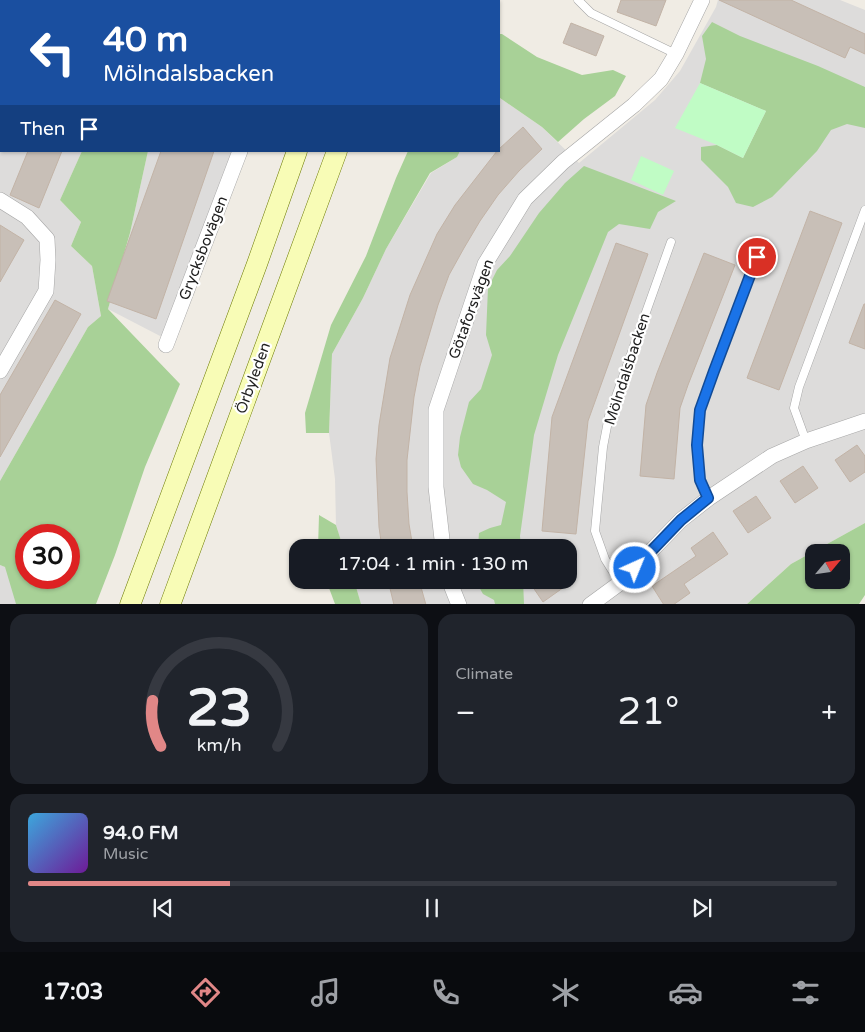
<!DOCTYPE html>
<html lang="en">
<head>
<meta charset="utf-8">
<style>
  body { margin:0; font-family:"Varela Round",sans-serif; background:#20242c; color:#f1f3f6; height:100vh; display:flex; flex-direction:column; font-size:19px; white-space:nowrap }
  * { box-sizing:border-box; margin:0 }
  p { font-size:16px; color:#9ea1a6 }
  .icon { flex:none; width:28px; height:28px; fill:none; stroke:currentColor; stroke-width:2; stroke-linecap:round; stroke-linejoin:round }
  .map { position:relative; height:604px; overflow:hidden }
  .sheet { display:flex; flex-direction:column; gap:10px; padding:10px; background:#0d0f14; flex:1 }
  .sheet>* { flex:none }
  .top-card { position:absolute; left:0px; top:0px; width:500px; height:152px; box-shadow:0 1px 4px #0004; background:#1a4fa0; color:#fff; overflow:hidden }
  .needle { width:32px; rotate:61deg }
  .fabs { position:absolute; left:805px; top:544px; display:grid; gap:10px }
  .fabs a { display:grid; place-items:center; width:45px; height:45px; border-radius:10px; background:#171b24; box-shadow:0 1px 4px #0004; font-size:25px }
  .speed { position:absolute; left:15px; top:524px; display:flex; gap:10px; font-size:25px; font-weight:700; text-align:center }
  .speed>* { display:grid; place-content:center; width:65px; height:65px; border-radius:50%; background:#171b24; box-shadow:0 1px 4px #0004; line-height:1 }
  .speed .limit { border:8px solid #d22; background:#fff; color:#111 }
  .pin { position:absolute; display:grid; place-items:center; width:42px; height:42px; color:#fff; margin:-21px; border:2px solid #fff; border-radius:50%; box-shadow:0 1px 5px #0007 }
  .me { position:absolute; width:55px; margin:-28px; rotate:44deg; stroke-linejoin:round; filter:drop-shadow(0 0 4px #0008) }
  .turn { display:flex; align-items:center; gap:18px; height:105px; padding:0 20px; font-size:22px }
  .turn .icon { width:65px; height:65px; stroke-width:2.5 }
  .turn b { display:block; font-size:35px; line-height:42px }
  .then { display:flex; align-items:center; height:48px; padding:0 20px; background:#0003; gap:10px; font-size:19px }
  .big { font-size:38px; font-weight:600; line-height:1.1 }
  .sheet .tile { flex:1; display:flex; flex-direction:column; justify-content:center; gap:8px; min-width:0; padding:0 18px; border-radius:15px; background:#20242c }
  .sheet .dial { align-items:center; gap:0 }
  .dial svg { height:130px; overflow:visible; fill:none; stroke:#363941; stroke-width:7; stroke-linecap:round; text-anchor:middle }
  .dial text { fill:#f1f3f6; stroke:none }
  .song { display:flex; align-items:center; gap:15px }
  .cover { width:60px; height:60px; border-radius:8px; background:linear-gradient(135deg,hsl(200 70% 55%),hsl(280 70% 35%)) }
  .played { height:5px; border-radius:2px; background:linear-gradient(90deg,#e18787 25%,#363941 25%) }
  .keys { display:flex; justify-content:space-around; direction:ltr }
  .heat { display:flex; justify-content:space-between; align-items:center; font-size:28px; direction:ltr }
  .sheet .tiles { flex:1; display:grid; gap:10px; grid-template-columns:1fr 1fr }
  .tile:last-child { grid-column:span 2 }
  .trip { position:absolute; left:289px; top:539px; width:288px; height:50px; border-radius:15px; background:#171b24; box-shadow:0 1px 4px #0004; font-weight:600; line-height:50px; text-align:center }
  .dock { display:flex; height:80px; justify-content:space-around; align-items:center; background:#090b0e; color:#9ea1a6 }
  .dock .icon { width:35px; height:35px }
  .dock .active { color:#e18787 }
  .dock b { font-size:22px; color:#f1f3f6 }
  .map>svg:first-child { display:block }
  .residential { fill:#dddcdb }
  .forest { fill:#a8d197; fill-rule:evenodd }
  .park { fill:#c0fcc5 }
  .building { fill:#c8bfb7; stroke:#c2b3a6 }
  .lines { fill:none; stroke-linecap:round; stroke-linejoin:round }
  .lane-casing { stroke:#a6a6a6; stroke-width:9 }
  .street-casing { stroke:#a6a6a6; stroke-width:16 }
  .secondary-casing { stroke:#6c7b00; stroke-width:21 }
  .lane { stroke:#fff; stroke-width:8 }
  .street { stroke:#fff; stroke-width:15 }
  .secondary { stroke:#f8fcb6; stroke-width:20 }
  .route-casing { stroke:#114b97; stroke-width:12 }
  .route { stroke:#1a73e8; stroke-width:9 }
  .labels { text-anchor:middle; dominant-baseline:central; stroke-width:4.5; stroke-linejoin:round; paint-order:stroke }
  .street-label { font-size:15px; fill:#1f1f1f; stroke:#fff }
</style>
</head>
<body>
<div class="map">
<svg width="865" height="605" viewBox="0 0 865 605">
  <rect width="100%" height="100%" fill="#f0ece4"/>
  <g class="residential">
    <polygon points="0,0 75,0 74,1 1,1 1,151 82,151 60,200 81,222 71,246 92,266 101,316 88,327 0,481"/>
    <polygon points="718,0 840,0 865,10 865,523 791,564 747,604 361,604 354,580 568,580 568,548 343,547 336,525 335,479 329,433 332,354 363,298 386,249 431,173 457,157 460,151 499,151 499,98 500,98 542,127 579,163 655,100 680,71 716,7"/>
    <polygon points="148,151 236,151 162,337 108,309 130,233"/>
    <polygon points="0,565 5,567 40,604 0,604"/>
  </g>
  <g class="forest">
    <polygon points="712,22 740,36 818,66 865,87 865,128 847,124 831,130 817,151 783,186 772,197 753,207 736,203 728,187 701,160 701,147 717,145 743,158 766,111 700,83 706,59 702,36"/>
    <polygon points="499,34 502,34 537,57 582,75 613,70 626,76 615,96 584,119 558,142 542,127 500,98 499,98"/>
    <path d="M82,151h66l-18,82 -22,76 72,75 -35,83 -30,88 -19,49h-80l-11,-37 -5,-2v-84l88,-154 13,-11 -9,-50 -21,-20 10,-24 -21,-22zM26,535h43v43h-43z"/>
    <polygon points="408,151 460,151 457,157 430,173 386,249 363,298 332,354 329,433 306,433 305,413 331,325 366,256 396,178"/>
    <polygon points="584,166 676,201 658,212 650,229 619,224 608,232 558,355 534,435 520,536 521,547 478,547 479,533 490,528 501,525 506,502 487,490 473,484 461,467 458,455 460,437 469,402 481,389 492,355 486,335 488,288 497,270 510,256 539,213 565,183"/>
    <polygon points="319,515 336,525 343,547 318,547"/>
    <path d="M865,523v72l-6,9h-112l44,-40zM841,552v28h-27v-28z"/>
    <polygon points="326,580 354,580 361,604 335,604"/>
    <polygon points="475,580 523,580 524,604 495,604 494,600 483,594"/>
  </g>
  <g class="park">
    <polygon points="700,83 766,111 743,158 717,145 675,128"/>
    <polygon points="641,156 674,171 663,195 631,180"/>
  </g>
  <g class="building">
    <polygon points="621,0 666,0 656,26 617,12"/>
    <polygon points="719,0 791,0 865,34 865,54 850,47 845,58"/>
    <polygon points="571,23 604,36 596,56 563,43"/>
    <polygon points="523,127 542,149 519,171 498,195 480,221 464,248 449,275 438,305 420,366 414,397 407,460 407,492 409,524 413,548 382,548 379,527 376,459 379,425 390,358 410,295 437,234 455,205 497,151 499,151 499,149"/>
    <polygon points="28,151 62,151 39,208 10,195"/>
    <polygon points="161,151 214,151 156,319 107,301"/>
    <polygon points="810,211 842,223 779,390 747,378"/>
    <polygon points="0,225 24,240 0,282"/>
    <polygon points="616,243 648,254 588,421 576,534 542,531 552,417"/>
    <polygon points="704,253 735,265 688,385 680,408 674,479 640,476 646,405 657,373"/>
    <polygon points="55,300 81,314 0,457 0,395"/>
    <polygon points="864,304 865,304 865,349 849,343"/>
    <polygon points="857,445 865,456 865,472 850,482 835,460"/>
    <polygon points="803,466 818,488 795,503 780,481"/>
    <polygon points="756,496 771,518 748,533 733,511"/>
    <polygon points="713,532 728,554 684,584 690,593 673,605 664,605 652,586 696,556 691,548"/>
    <polygon points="388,580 419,580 426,605 394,605"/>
    <polygon points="528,580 574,580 543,602"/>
  </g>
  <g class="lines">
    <g class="lane-casing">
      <g id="lane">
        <polyline points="578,0 591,13 676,54"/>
        <polyline points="806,441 794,408 799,387 865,210"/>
        <polyline points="709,498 700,480 697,445 700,410 714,371 757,257"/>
        <polyline points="620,583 605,559 595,531 603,447 609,416 671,242"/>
      </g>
    </g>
    <g class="street-casing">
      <g id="street">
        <polyline points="289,1 289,0"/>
        <polyline points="0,111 1,110"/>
        <polyline points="0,200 27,217 47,239 48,260 46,291 0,371"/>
        <polyline points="166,345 240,151"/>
        <polyline points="443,548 436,487 436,410 485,264 525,199 563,162 634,105 661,79 676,54 702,0"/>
        <polyline points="449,580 459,605"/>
        <polyline points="590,605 620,583 681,520 709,498 772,456 806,441 865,421"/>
      </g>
    </g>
    <g class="secondary-casing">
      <g id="secondary">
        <polyline points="351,1 351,0"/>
        <polyline points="390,1 390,0"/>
        <polyline points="130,605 257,264 297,151"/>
        <polyline points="170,605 337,151"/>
      </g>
    </g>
    <use href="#lane" class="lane"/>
    <use href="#street" class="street"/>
    <use href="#secondary" class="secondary"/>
  </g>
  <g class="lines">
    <g class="route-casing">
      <polyline id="route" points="635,568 681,520 708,498 700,480 697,445 700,410 714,371 757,257"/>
    </g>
    <use href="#route" class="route"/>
  </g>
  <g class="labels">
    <g class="street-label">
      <text transform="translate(203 248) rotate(-69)">Grycksbovägen</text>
      <text transform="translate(471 309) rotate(-70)">Götaforsvägen</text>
      <text transform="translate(627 369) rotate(-72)">Mölndalsbacken</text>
      <text transform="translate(253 378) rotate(-70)">Örbyleden</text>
    </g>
  </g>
</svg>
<div class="fabs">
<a><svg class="needle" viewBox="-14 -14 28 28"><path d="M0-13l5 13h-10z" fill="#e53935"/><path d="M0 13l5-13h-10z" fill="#9ea1a6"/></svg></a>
</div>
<div class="speed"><div class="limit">30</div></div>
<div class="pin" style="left:757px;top:257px;background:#d93025"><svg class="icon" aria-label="arrive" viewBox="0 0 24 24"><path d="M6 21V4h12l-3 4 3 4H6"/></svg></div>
<svg class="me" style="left:635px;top:568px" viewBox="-20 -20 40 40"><circle r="17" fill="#1a73e8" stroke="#fff" stroke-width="3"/><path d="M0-11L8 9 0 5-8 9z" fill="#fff"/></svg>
<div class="trip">17:04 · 1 min · 130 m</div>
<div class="top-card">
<div class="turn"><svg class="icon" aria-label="left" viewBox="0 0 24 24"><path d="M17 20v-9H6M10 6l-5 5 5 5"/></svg><div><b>40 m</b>Mölndalsbacken</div></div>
<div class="then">Then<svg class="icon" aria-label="arrive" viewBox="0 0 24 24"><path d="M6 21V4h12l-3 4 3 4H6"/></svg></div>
</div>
</div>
<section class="sheet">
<div class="tiles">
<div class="tile dial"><svg viewBox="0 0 100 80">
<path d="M14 69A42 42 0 1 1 86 69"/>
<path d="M14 69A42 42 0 0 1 9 41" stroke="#e18787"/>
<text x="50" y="56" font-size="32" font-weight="700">23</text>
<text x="50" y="72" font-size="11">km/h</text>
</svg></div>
<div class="tile"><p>Climate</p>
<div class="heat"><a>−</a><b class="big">21°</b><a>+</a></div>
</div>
<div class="tile">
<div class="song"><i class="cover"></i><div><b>94.0 FM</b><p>Music</p></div></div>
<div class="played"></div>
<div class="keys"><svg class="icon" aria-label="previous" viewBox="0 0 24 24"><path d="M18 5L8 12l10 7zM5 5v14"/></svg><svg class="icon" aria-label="pause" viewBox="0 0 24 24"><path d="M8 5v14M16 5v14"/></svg><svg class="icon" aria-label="next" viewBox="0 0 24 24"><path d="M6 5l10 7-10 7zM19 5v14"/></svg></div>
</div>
</div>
</section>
<nav class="dock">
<b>17:03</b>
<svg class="icon active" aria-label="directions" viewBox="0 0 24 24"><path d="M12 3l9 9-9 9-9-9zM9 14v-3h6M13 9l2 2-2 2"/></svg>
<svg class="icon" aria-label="music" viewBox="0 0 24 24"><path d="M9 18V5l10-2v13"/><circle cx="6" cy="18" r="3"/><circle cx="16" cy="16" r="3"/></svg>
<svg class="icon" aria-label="phone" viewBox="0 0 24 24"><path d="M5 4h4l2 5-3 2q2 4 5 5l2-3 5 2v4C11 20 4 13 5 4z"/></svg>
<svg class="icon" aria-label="climate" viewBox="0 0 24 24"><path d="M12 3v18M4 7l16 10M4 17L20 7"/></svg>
<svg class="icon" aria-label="car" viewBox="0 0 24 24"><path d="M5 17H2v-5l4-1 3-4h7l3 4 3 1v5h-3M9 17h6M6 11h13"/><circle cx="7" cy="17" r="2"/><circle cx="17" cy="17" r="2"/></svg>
<svg class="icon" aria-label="filters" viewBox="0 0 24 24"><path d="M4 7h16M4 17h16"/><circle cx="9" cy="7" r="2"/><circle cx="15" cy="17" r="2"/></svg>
</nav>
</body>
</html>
